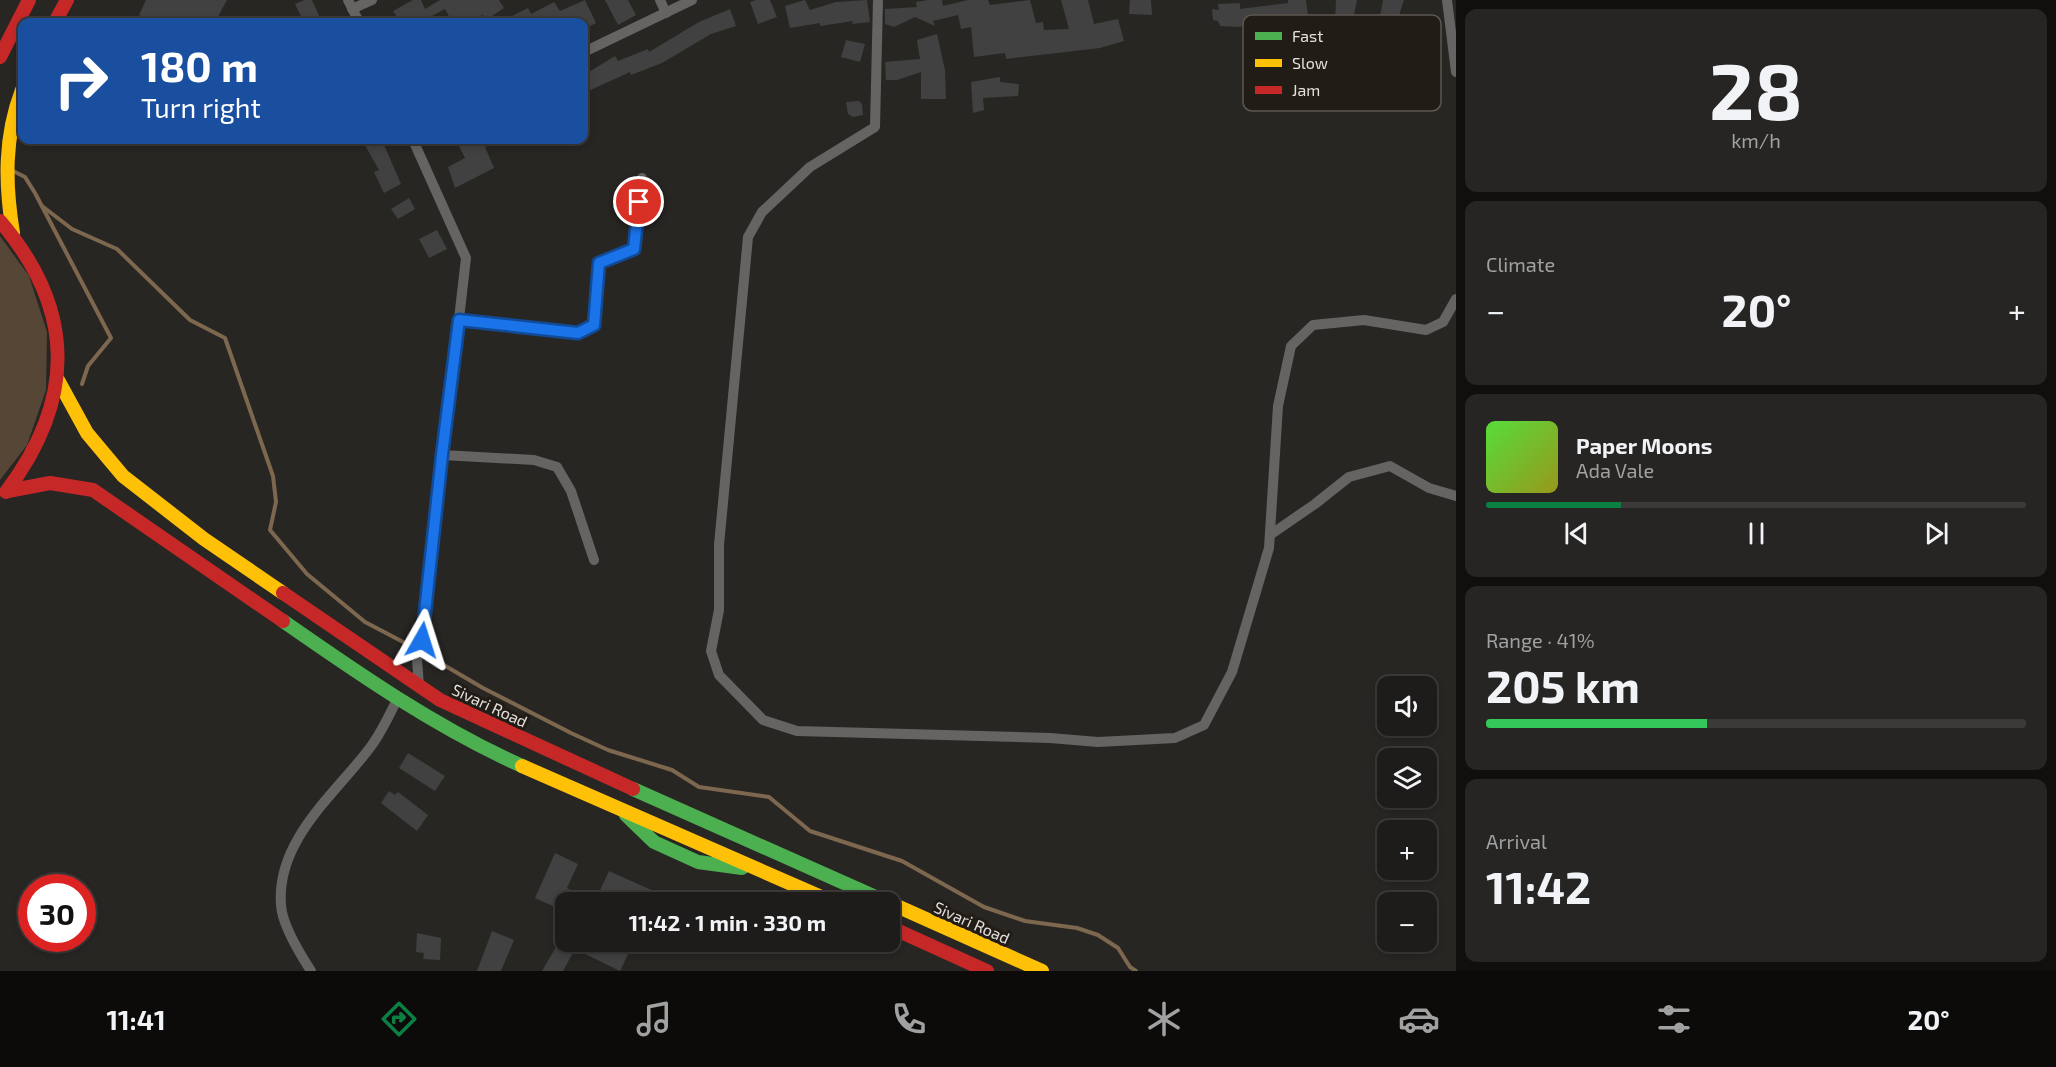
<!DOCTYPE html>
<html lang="en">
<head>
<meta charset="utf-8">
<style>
  body { margin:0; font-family:"Exo 2",sans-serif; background:#262523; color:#f1f3f6; height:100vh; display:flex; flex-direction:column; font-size:22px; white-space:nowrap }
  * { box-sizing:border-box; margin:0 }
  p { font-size:20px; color:#a1a1a2 }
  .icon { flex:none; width:33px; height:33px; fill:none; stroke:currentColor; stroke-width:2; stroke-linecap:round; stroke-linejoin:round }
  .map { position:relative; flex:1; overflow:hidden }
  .side { display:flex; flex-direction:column; gap:9px; padding:9px; background:#100f0e; width:600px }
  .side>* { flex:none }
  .hud { position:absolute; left:18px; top:18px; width:570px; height:126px; border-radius:12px; box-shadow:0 3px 9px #0003,0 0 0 2px #3c3a39; background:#1a4fa0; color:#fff; overflow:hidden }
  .controls { position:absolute; left:1377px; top:676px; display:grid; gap:12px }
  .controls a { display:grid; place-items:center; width:60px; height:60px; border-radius:12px; background:#1e1c1a; box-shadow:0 3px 9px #0003,0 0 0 2px #3c3a39; font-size:30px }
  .speed { position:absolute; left:18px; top:874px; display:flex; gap:12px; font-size:30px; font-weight:700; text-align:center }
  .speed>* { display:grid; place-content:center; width:78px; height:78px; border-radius:50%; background:#1e1c1a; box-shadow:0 3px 9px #0003,0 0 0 2px #3c3a39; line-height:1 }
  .speed .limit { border:9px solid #d22; background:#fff; color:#111 }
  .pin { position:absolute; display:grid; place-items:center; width:51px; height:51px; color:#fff; margin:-26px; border:3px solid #fff; border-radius:50%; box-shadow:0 2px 6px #0007 }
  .me { position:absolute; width:66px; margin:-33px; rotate:6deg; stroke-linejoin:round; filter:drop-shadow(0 0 4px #0008) }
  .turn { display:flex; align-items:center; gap:21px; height:126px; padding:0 24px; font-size:27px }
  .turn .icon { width:78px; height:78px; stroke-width:2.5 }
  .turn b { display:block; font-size:42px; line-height:51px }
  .big { font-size:45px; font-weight:700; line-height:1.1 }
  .side .widget { flex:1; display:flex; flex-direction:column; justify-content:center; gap:9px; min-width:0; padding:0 21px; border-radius:12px; background:#262523 }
  .side .dial { align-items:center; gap:0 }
  .dial b { font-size:78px; line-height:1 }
  .song { display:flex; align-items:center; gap:18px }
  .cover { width:72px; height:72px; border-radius:9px; background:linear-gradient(135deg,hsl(110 70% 55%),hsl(60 70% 35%)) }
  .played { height:6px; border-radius:3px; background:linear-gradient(90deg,#0b8043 25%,#3c3a39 25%) }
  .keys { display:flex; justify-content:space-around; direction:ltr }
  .heat { display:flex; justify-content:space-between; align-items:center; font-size:33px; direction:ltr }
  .charge { height:9px; border-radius:4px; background:linear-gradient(90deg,#34c759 41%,#3c3a39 0) }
  .trip { position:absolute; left:555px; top:892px; width:345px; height:60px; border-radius:12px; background:#1e1c1a; box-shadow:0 3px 9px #0003,0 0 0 2px #3c3a39; font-weight:700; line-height:60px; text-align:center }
  .menu { display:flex; height:96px; justify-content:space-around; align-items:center; background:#0c0b0a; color:#a1a1a2 }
  .menu .icon { width:42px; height:42px }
  .menu .selected { color:#0b8043 }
  .menu b { font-size:27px; color:#f1f3f6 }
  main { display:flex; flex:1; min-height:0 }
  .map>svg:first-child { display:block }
  .green { fill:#564635 }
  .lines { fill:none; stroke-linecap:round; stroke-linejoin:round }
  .stream { stroke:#7d674f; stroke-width:4 }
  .building { fill:#404140 }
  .street { stroke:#656463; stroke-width:10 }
  .fast { stroke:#4caf50; stroke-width:14 }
  .slow { stroke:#ffc107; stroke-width:14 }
  .jam { stroke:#c62828; stroke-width:14 }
  .route-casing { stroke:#114b97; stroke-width:15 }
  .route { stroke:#1a73e8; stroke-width:10 }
  .labels { text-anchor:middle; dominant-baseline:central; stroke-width:6; stroke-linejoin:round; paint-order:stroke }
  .street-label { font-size:16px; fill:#e4e1dd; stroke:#211c16 }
  .key { fill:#211c16; stroke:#5c5752; stroke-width:1.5 }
  .key-label { font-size:16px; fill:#e4e1dd }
</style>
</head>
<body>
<main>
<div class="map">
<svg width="1456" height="971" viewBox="0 0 1456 971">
  <rect width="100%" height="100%" fill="#282623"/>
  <polygon class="green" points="0,236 29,276 47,332 46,390 27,445 0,480"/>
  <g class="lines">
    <g class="stream">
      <polyline points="13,171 25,177 35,193 111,338 88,366 82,384"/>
      <polyline points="42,206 72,229 117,249 190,320 225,338 273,476 276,502 270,530 307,574 365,622 407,644"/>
      <polyline points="425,654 483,688 571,733 608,750 672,770 699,787 769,797 810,831 902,861 984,907 1025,921 1077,928 1098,935 1118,948 1130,967 1136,971"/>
    </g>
  </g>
  <g class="building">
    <polygon points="146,0 227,0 215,22 156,22 139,15"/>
    <polygon points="304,0 312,0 322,22 304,22 295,4"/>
    <polygon points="413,0 421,0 425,9 440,0 499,0 504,8 486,20 483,15 468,22 452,22 445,9 420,22 400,22 393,11"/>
    <polygon points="585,0 596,23 584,29 584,22 500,22 528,8 531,14 554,2 560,11"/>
    <polygon points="605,0 628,0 636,15 618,25"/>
    <polygon points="756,0 770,0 777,17 758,24 750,2"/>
    <polygon points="805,0 810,10 836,2 867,0 870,22 852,24 853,21 820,26 820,23 790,28 785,6"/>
    <polygon points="928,0 942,0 943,6 968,0 988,0 990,5 1030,0 1036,23 1043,22 1044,30 1069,29 1061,0 1088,0 1094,24 1118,19 1124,41 1100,48 1006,59 1005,53 974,57 971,27 961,29 958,15 933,21 935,26 915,17 894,27 885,24 885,9 917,7 916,2"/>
    <polygon points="1130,0 1151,0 1152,15 1129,14"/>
    <polygon points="1288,0 1306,0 1308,16 1305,19 1306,27 1289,27 1289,24 1257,27 1255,22 1239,27 1220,26 1218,21 1213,20 1212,9 1219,10 1218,4 1240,3 1240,9 1288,3"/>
    <polygon points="1336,0 1357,0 1353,20 1335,20"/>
    <polygon points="1383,0 1404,0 1397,22 1380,17"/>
    <polygon points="730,9 736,26 711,34 662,63 631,75 630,72 584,93 584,75 615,56 618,61 648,49 649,52 699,22"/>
    <polygon points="937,34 945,70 946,99 921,99 921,72 897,80 886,80 885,62 920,59 917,40"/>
    <polygon points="846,40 865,44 860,62 841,57"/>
    <polygon points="1000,77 1000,82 1019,84 1018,96 983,98 984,110 973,113 971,82"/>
    <polygon points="859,101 862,104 863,115 853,117 848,114 846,102"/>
    <polygon points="362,140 382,140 401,184 384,193 374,172 379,170"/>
    <polygon points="456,140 500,140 485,147 494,168 455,188 448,167 465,158"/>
    <polygon points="409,198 415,209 398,219 391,209"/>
    <polygon points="437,230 447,249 429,258 419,239"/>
    <polygon points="408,753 445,776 435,791 399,768"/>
    <polygon points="389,791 395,795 398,792 428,815 417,831 381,803"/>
    <polygon points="555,853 578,864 567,888 594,903 609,871 658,893 653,903 566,903 566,912 535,898"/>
    <polygon points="492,931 514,940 501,971 477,971"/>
    <polygon points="417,933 441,938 440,960 423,959 424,953 416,952"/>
    <polygon points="559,942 634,942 620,971 575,949 563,971 542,971"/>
  </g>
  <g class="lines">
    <g class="street">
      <polyline points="348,0 359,22"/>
      <polyline points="660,0 666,13"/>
      <polyline points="878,0 875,127 810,167 762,212 748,237 719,545 719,610 711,651 719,675 763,720 797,731 1050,738 1098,742 1175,738 1204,725 1232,672 1269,548 1278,406 1291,346 1313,325 1364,320 1426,330 1443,322 1456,299"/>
      <polyline points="1447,0 1456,72"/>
      <polyline points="352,9 372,0"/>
      <polyline points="584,52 692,0"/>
      <polyline points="413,140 466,258 422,640 417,660 419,686"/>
      <polyline points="459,320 578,333 594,325 599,263 634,249 642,178"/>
      <polyline points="442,455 534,460 557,467 571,491 594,560"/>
      <polyline points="1270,535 1315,504 1349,477 1390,466 1429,488 1456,496"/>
      <path d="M311,971c-11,-17 -29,-46 -30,-66 -5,-64 53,-110 88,-156 12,-15 20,-34 29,-51"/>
    </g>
    <g class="fast">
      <path d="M283,621c76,53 154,107 239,145"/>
      <polyline points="633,789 889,903"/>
      <polyline points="626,815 654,842 698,862 742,868"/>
    </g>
    <g class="slow">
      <path d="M13,233c-8,-49 -9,-96 9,-143"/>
      <polyline points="58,380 87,433 123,476 204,539 283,593"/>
      <polyline points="522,766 835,903"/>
      <polyline points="890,903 1042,971"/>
    </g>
    <g class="jam">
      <polyline points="55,22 67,0"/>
      <polyline points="0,57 29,0"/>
      <path d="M0,221c76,89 76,178 6,271"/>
      <polyline points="8,491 50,483 93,490 283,621"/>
      <polyline points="283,593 440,700 633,789"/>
      <polyline points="890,927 987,971"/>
    </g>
  </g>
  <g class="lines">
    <g class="route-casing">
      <polyline id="route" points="422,640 442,455 459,320 578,333 594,325 599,263 634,249 639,202"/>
    </g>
    <use href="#route" class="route"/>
  </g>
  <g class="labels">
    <g class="street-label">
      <text transform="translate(490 705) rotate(25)">Sivari Road</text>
      <text transform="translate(972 922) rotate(24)">Sivari Road</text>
    </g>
  </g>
  <rect x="1243" y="15" width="198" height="96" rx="9" class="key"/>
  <rect x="1255" y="32" width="27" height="8" fill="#4caf50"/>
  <rect x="1255" y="59" width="27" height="8" fill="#ffc107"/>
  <rect x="1255" y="86" width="27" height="8" fill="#c62828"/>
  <g class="key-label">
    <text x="1292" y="42">Fast</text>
    <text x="1292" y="69">Slow</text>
    <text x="1292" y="96">Jam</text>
  </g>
</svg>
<div class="controls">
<a><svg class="icon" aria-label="sound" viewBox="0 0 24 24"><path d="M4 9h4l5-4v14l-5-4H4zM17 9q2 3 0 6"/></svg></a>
<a><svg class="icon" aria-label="layers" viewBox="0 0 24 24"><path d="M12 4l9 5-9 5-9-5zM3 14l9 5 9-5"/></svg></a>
<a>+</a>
<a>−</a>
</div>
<div class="speed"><div class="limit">30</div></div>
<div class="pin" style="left:639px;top:202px;background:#d93025"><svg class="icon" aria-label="arrive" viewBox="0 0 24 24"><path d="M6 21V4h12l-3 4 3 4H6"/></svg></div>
<svg class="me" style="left:422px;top:640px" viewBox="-20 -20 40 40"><path d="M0-17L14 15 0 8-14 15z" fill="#1a73e8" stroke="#fff" stroke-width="4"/></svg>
<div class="trip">11:42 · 1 min · 330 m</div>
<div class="hud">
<div class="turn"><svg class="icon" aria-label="right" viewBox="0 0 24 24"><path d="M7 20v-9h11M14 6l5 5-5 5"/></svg><div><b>180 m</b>Turn right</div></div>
</div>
</div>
<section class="side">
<div class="widget dial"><b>28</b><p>km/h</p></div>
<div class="widget"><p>Climate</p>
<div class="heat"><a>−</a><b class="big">20°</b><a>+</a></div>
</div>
<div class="widget">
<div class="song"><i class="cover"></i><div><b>Paper Moons</b><p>Ada Vale</p></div></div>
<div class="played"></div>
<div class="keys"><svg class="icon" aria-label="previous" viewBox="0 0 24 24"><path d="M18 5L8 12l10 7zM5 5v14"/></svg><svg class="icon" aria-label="pause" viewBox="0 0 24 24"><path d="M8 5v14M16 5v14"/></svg><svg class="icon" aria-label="next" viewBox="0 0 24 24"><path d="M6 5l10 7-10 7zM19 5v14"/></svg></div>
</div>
<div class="widget"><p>Range · 41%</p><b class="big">205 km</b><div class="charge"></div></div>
<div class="widget"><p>Arrival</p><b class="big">11:42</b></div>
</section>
</main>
<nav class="menu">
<b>11:41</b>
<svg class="icon selected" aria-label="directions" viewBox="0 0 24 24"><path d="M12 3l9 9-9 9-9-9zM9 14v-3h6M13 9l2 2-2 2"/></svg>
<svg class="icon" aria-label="music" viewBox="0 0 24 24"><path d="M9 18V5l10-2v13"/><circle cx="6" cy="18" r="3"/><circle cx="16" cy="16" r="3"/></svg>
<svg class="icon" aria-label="phone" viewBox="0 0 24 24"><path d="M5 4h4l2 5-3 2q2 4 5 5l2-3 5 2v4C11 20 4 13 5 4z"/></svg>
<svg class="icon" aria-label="climate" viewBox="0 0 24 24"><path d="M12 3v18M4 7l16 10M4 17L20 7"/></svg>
<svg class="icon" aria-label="car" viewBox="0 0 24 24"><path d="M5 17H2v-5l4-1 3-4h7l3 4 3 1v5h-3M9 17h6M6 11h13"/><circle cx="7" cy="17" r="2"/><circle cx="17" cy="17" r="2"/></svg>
<svg class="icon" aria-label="filters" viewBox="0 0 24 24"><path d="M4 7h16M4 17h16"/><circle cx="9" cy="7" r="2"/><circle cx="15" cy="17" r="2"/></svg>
<b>20°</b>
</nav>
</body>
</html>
